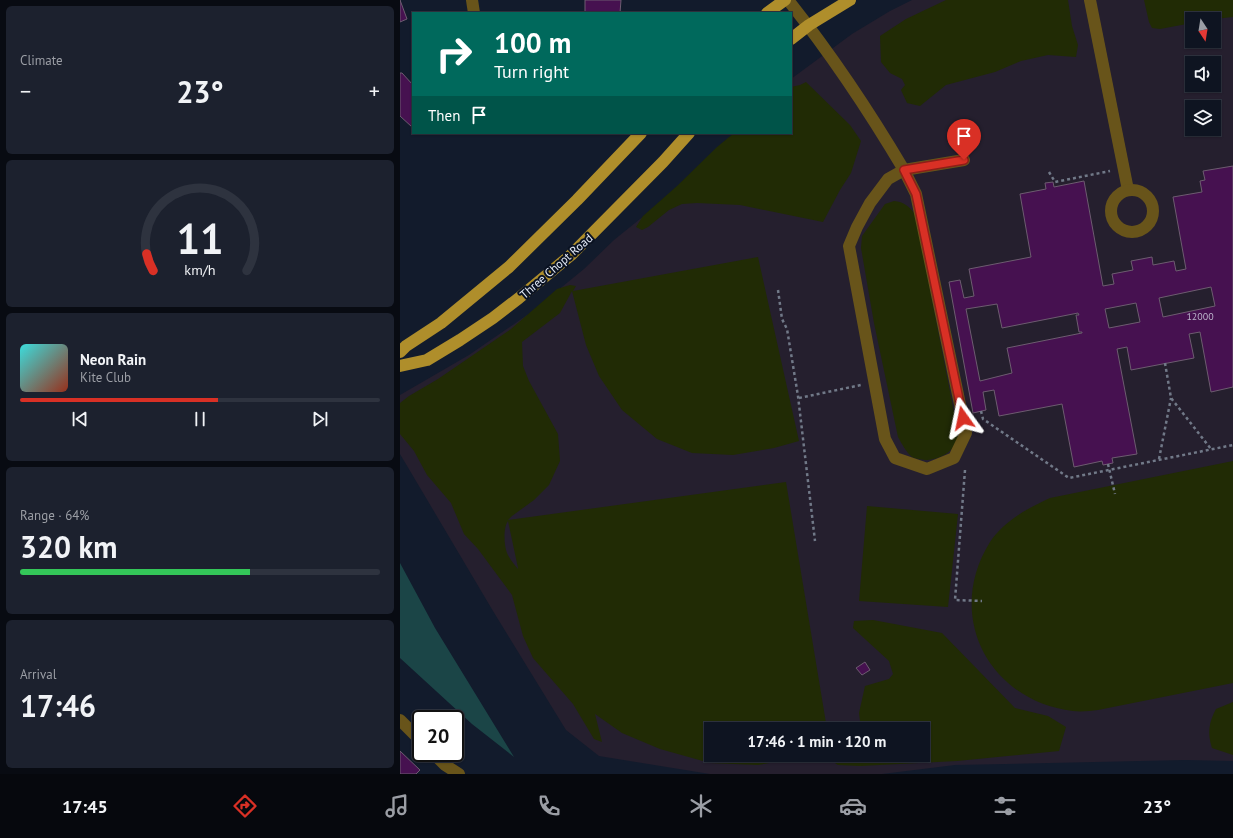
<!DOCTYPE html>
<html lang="en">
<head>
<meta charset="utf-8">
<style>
  body { margin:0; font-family:"PT Sans",sans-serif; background:#1c212e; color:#f1f3f6; height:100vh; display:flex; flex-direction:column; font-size:15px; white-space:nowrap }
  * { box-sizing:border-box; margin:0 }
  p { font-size:13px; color:#9b9ea5 }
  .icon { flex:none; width:22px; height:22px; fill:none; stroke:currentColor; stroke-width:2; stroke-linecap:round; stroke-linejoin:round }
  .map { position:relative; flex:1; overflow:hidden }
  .details { display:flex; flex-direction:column; gap:6px; padding:6px; background:#080b12; width:400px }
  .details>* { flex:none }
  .guide { position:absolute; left:12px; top:12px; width:380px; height:122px; border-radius:0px; box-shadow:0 1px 3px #0004,0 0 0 1px #2e333f; background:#00695c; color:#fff; overflow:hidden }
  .needle { width:26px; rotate:168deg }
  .buttons { position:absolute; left:785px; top:12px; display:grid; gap:8px }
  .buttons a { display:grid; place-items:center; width:36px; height:36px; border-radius:0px; background:#0e1421; box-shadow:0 1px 3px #0004,0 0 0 1px #2e333f; font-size:20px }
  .speed { position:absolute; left:12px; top:710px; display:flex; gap:8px; font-size:20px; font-weight:700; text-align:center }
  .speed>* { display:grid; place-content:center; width:52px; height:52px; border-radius:50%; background:#0e1421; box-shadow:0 1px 3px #0004,0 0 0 1px #2e333f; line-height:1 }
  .speed .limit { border:2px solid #111; border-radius:6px; background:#fff; color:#111 }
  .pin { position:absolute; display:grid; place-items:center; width:34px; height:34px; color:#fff; margin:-41px -17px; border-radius:50% 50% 50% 0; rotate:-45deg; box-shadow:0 0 4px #0007 }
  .pin .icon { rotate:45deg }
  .me { position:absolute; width:44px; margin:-22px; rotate:348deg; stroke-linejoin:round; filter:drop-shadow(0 0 3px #0008) }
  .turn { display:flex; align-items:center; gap:14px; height:84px; padding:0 16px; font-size:18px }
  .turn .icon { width:52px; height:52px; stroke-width:2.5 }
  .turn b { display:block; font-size:28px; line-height:34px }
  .then { display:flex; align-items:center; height:38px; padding:0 16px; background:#0003; gap:8px; font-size:15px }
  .big { font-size:30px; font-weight:600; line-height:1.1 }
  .details .tile { flex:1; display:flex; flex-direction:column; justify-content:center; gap:6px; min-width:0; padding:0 14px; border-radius:6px; background:#1c212e }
  .details .dial { align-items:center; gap:0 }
  .dial svg { height:104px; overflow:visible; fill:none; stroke:#2e333f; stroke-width:7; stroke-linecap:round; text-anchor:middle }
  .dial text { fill:#f1f3f6; stroke:none }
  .song { display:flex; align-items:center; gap:12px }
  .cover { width:48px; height:48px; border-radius:6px; background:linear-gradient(135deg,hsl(180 70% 55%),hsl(10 70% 35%)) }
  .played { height:4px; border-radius:2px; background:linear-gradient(90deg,#d93025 55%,#2e333f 55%) }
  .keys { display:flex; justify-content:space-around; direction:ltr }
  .heat { display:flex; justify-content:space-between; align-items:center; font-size:22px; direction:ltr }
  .charge { height:6px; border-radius:3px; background:linear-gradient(90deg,#34c759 64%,#2e333f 0) }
  .trip { position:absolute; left:304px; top:722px; width:226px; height:40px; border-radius:0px; background:#0e1421; box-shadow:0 1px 3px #0004,0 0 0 1px #2e333f; font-weight:600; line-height:40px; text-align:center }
  .tab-bar { display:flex; height:64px; justify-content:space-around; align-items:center; background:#06080d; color:#9b9ea5 }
  .tab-bar .icon { width:28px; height:28px }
  .tab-bar .current { color:#d93025 }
  .tab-bar b { font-size:18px; color:#f1f3f6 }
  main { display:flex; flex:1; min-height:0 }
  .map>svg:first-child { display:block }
  .education { fill:#251f2e; fill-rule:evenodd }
  .green { fill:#212b05; fill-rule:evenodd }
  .water { fill:#1b4547 }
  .building { fill:#461150; stroke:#6d5c70; fill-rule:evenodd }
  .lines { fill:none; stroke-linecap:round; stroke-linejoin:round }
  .path { stroke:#717988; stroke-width:2.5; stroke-dasharray:3 3; stroke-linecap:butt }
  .minor { stroke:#68541a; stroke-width:12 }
  .major { stroke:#af8e2b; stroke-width:12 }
  .route-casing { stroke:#8d1f18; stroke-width:10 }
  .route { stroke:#d93025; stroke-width:7 }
  .labels { text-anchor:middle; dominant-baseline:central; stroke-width:4; stroke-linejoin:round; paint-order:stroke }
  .number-label { font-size:10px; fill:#bcb4cc }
  .street-label { font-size:12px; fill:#e4eaf6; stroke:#0a1222 }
</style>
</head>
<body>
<main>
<section class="details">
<div class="tile"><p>Climate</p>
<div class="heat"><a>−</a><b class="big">23°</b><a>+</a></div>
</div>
<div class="tile dial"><svg viewBox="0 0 100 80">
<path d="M14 69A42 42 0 1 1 86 69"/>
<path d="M14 69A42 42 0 0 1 9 56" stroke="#d93025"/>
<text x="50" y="56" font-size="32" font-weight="700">11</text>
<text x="50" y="72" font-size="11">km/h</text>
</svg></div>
<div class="tile">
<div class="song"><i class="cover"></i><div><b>Neon Rain</b><p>Kite Club</p></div></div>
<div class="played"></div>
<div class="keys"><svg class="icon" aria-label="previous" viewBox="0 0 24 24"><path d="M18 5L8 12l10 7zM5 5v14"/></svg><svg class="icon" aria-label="pause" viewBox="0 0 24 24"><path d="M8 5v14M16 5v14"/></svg><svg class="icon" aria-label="next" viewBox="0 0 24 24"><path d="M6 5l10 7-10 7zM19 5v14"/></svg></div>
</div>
<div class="tile"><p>Range · 64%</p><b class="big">320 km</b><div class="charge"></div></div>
<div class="tile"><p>Arrival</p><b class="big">17:46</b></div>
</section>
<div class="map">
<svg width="833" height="774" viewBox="0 0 833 774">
  <rect width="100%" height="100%" fill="#121b2c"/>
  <path class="education" d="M512,0h321v761l-48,-1 -230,5 -73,9h-172l-111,-18 -33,-26 -73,-119 -93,-157v-59l69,-40 61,-42 54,-44 30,-29 72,-58 105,-49v-54l61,-45 38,-23zM792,19h22v22h-22zM792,63h22v22h-22zM792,107h22v22h-22zM311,729h212v26h-212z"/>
  <g class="green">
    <polygon points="546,0 668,0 672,26 678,45 676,57 648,55 621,61 595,72 546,85 520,106 507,103 501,90 505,85 502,79 490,73 481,62 480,36 506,19"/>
    <polygon points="744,0 833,0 833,17 814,19 792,19 792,23 760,29 752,28 749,22"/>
    <polygon points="406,82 450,125 461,141 451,173 440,190 423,222 340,205 297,203 282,204 269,210 248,227 242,230 236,227 243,216 277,186 317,147 334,133 391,133 391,87 400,85"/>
    <path d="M494,201c10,1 15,5 21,13l41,208c1,4 2,8 2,12 -1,16 -16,25 -31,26 -4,0 -11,-1 -15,-3 -6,-5 -10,-13 -14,-20l-24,-114 -13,-75 1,-12 23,-32z"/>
    <path d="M358,257l41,184 -25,7 -41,7 -41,-2 -35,-14 -35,-29 -23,-34 -13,-31 -14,-54 -12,22 -38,29 1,24 6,15 29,53 2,27 -11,24 -15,15 -22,16 -4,4 278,-38 41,247h-116v26h107l-60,10 -48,-2 -50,-14 -38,-16 -27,-19 7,28 -8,-3 -21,-35 -40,-46 -10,-22 -11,-41 -34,-46 -14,-15 -13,-31 -24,-28 -13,-24 -14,-17v-31l9,-7 29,-17 73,-50 46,-40 13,-4 6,1 -3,5zM108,521l10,47v1c-4,-5 -9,-11 -11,-16 -3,-8 -4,-25 1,-32z"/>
    <path d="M833,461v222l-135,27c-8,1 -17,2 -25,1 -84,-10 -129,-95 -83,-169 14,-21 38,-34 60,-44z"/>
    <polygon points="467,506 558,514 548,607 459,601"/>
    <polygon points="473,620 542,633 615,708 648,716 666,727 659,751 557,761 460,766 438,765 432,761 439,755 523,755 523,729 461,729 459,713 465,686 489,679 493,674 489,661 453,628 454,621"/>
    <path d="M833,702v53l-21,-7c-5,-15 -3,-26 4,-39z"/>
  </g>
  <polygon class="water" points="0,563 35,628 114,757 72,724 0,658"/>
  <g class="building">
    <polygon points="0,0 7,19 0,22"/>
    <polygon points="185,0 221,0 220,13 185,13"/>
    <polygon points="0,73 2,73 13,85 12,127 0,116"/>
    <path d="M833,166v221l-22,5 -11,-60 -11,2 5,24 -63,12 -4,-23 -10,2 20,105 -25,4 1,5 -10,2 -1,-4 -28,6 -12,-63 -63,12 -5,-26 -11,2 3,18 -13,3 -24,-131 11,-2 4,18 10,-2 -5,-27 62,-12 -11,-63 26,-5 -1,-6 8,-1 1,5 30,-6 19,105 11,-2 -2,-10 21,-4 -2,-9 21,-4 1,8 21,-4 2,10 10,-2 -13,-72 29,-5 -2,-11 5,-1 -2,-9zM811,287l4,19 -52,11 -4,-19zM736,303l4,19 -31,6 -4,-19zM597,304l5,24 76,-15 1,2h-3l3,17h3v1l-75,15 5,25 -32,8 -14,-72z"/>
    <polygon points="465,662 470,670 462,675 456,668"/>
    <polygon points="0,751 20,770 16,774 0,774"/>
  </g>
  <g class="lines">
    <g class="path">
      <polyline points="649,172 655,182 710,171"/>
      <polyline points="378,290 382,319 387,329 398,396 415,541"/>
      <polyline points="765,363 771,398 811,449"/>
      <polyline points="399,398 461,385"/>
      <polyline points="581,411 583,419 669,478 833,445"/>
      <polyline points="759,459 771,398"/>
      <polyline points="708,464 715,494"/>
      <polyline points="565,470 555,600 582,601"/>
    </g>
    <g class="minor">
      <polyline points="72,0 74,13"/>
      <path d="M388,0c43,54 81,111 116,170l60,-10"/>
      <polyline points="690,0 728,190"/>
      <polygon points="504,170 516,194 566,433 554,458 527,469 495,458 485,439 449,246 457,227 470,203 488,179"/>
      <circle cx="732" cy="211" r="21"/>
      <polyline points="0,720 21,741"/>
      <polyline points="33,753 45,765 59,774"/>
    </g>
    <g class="major">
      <polyline points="367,13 385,0"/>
      <polyline points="391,39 409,25 450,0"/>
      <polyline points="0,352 6,346 41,323 109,267 177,200 241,133"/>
      <polyline points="0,366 27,360 60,340 93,318 119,298 171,255 263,162 289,133"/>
    </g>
  </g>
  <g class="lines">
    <g class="route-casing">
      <polyline id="route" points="563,418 516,194 504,170 564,160"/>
    </g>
    <use href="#route" class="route"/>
  </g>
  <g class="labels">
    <g class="number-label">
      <text x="800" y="316">12000</text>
    </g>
    <g class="street-label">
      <text transform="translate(156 266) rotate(-41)">Three Chopt Road</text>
    </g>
  </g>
</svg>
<div class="buttons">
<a><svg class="needle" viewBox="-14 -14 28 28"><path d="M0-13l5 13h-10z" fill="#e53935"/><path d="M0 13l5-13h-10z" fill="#9b9ea5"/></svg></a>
<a><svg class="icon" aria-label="sound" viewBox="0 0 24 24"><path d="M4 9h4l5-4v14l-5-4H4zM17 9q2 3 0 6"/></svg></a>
<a><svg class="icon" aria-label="layers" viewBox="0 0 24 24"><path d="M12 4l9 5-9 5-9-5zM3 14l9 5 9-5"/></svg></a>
</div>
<div class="speed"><div class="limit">20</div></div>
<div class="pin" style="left:564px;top:160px;background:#d93025"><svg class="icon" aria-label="arrive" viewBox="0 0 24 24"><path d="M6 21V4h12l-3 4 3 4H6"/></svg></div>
<svg class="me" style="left:563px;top:418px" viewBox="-20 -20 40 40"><path d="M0-17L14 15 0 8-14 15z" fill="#d93025" stroke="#fff" stroke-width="4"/></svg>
<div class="trip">17:46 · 1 min · 120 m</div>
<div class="guide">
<div class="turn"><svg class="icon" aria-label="right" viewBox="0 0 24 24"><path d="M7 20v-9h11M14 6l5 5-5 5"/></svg><div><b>100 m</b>Turn right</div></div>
<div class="then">Then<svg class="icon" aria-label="arrive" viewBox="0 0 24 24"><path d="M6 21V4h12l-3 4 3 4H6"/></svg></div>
</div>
</div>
</main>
<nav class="tab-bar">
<b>17:45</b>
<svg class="icon current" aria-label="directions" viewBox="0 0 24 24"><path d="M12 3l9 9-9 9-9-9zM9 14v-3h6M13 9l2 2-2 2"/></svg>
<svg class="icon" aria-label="music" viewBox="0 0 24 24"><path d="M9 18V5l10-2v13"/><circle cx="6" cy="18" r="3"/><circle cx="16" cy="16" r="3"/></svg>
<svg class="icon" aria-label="phone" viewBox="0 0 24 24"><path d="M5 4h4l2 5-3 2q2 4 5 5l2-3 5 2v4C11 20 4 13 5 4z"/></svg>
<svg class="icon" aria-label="climate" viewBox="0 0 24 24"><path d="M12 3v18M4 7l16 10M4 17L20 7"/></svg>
<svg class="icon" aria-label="car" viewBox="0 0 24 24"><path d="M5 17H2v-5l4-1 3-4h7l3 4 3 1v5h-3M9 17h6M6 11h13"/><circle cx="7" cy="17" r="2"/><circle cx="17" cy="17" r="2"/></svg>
<svg class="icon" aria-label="filters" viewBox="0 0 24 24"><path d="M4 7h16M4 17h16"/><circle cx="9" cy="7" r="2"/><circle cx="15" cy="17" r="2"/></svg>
<b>23°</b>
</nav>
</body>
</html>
